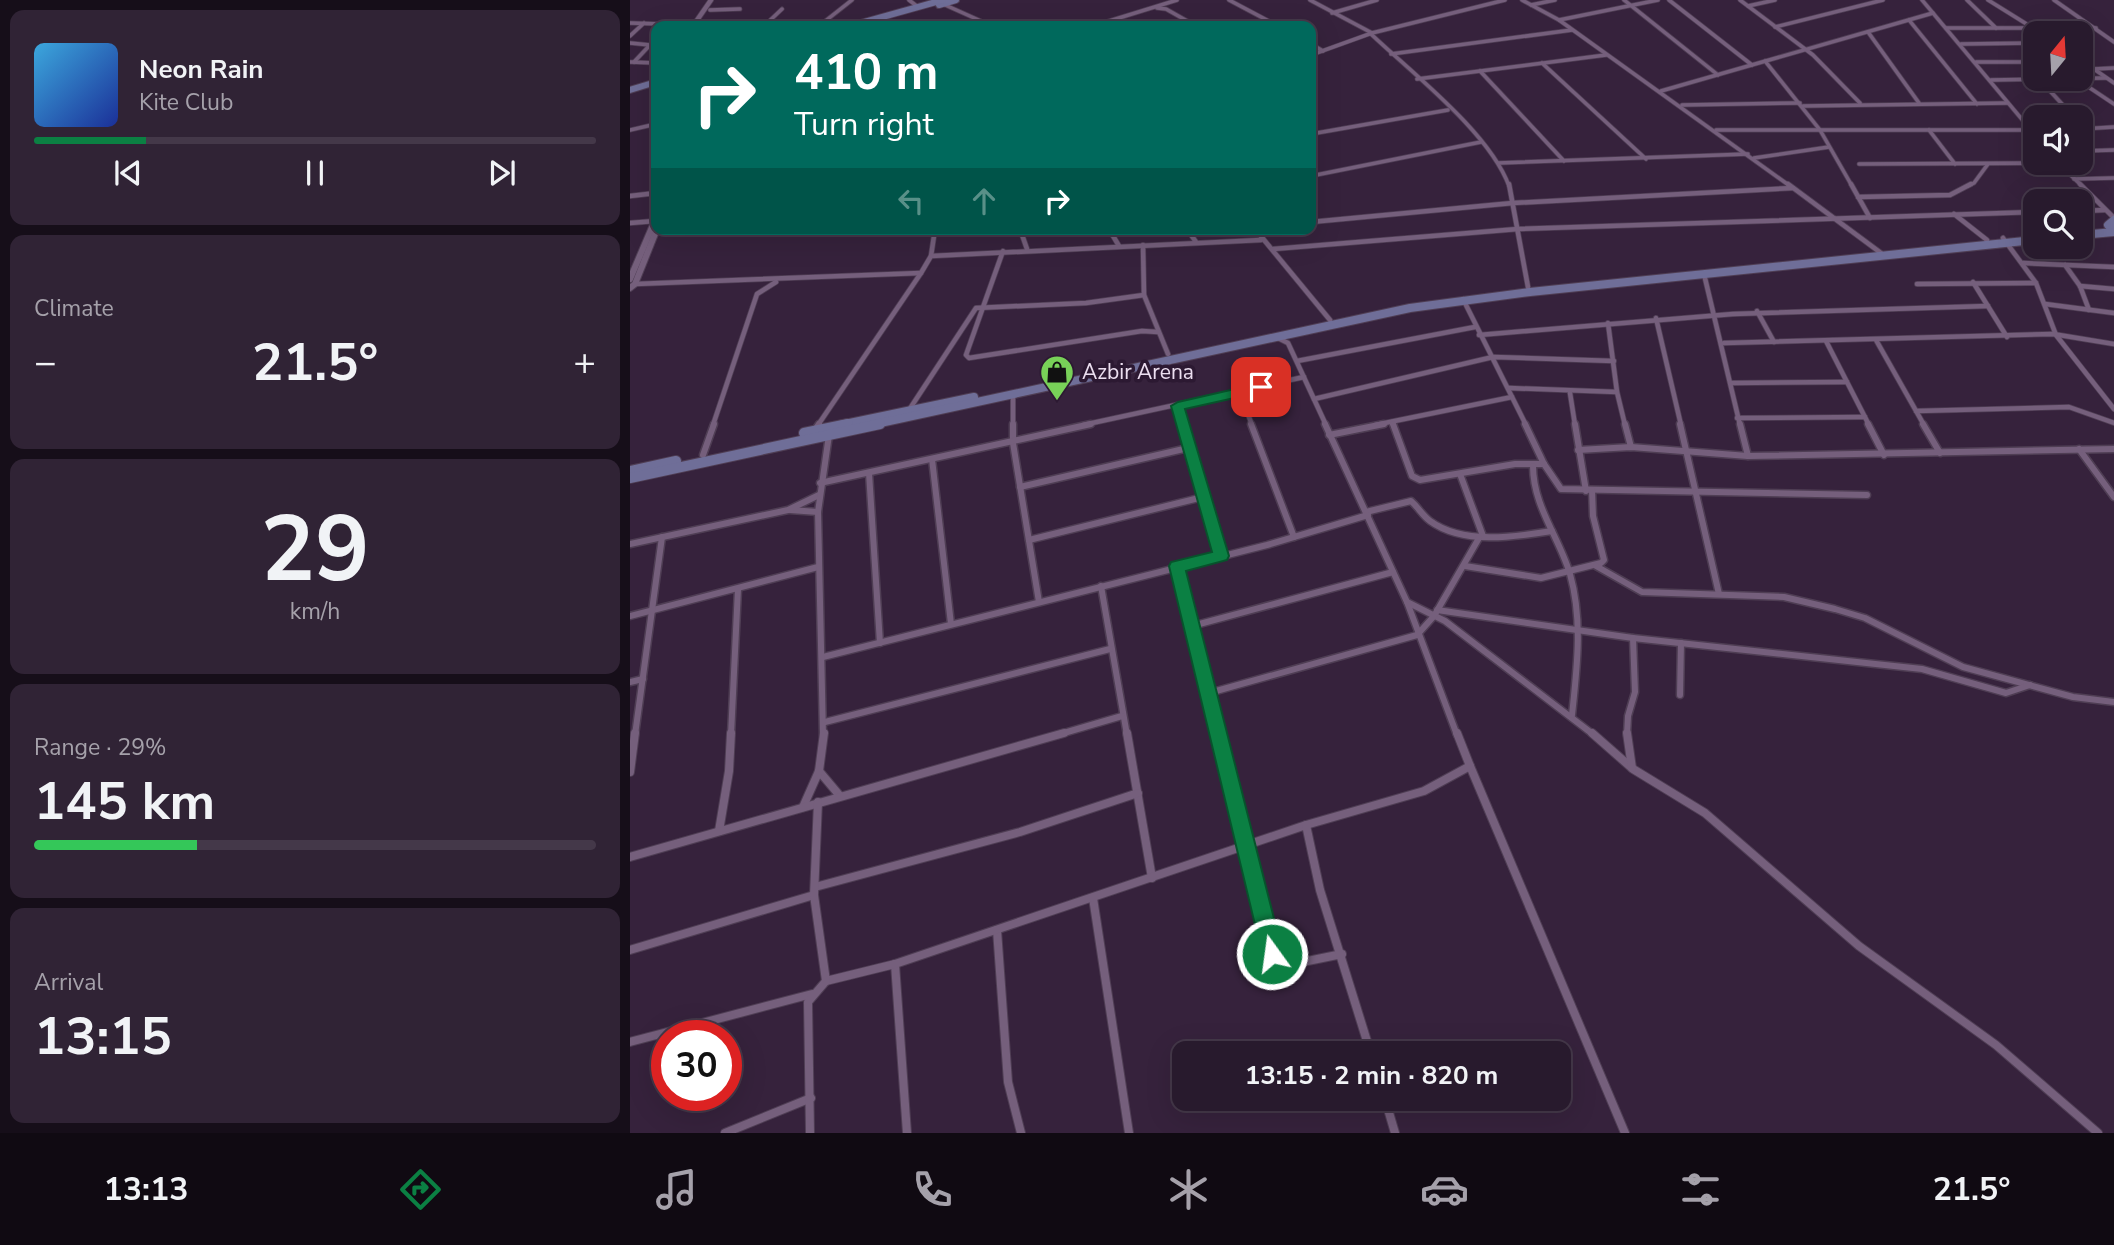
<!DOCTYPE html>
<html lang="en">
<head>
<meta charset="utf-8">
<style>
  body { margin:0; font-family:"Nunito Sans",sans-serif; background:#302335; color:#f1f3f6; height:100vh; display:flex; flex-direction:column; font-size:26px; white-space:nowrap }
  * { box-sizing:border-box; margin:0 }
  p { font-size:23px; color:#a5a1aa }
  .icon { flex:none; width:38px; height:38px; fill:none; stroke:currentColor; stroke-width:2; stroke-linecap:round; stroke-linejoin:round }
  .map { position:relative; flex:1; overflow:hidden }
  .details { display:flex; flex-direction:column; gap:10px; padding:10px; background:#160e19; width:630px }
  .details>* { flex:none }
  .hud { position:absolute; left:21px; top:21px; width:665px; height:214px; border-radius:14px; box-shadow:0 7px 28px #0002,0 0 0 2px #443849; background:#00695c; color:#fff; overflow:hidden }
  .needle { width:46px; rotate:18deg }
  .buttons { position:absolute; left:1393px; top:21px; display:grid; gap:14px }
  .buttons a { display:grid; place-items:center; width:70px; height:70px; border-radius:14px; background:#281a2d; box-shadow:0 7px 28px #0002,0 0 0 2px #443849; font-size:35px }
  .speed { position:absolute; left:21px; top:1020px; display:flex; gap:14px; font-size:35px; font-weight:700; text-align:center }
  .speed>* { display:grid; place-content:center; width:91px; height:91px; border-radius:50%; background:#281a2d; box-shadow:0 7px 28px #0002,0 0 0 2px #443849; line-height:1 }
  .speed .limit { border:10px solid #d22; background:#fff; color:#111 }
  .pin { position:absolute; display:grid; place-items:center; width:60px; height:60px; color:#fff; margin:-30px; border-radius:14px; box-shadow:0 4px 10px #0006 }
  .me { position:absolute; width:77px; margin:-38px; rotate:346deg; stroke-linejoin:round; filter:drop-shadow(0 0 5px #0008) }
  .turn { display:flex; align-items:center; gap:24px; height:147px; padding:0 28px; font-size:32px }
  .turn .icon { width:91px; height:91px; stroke-width:2.5 }
  .turn b { display:block; font-size:49px; line-height:60px }
  .lanes { display:flex; align-items:center; height:66px; padding:0 28px; background:#0003; justify-content:center; gap:35px; direction:ltr }
  .lanes .off { opacity:.35 }
  .big { font-size:52px; font-weight:700; line-height:1.1 }
  .details .tile { flex:1; display:flex; flex-direction:column; justify-content:center; gap:10px; min-width:0; padding:0 24px; border-radius:14px; background:#302335 }
  .details .dial { align-items:center; gap:0 }
  .dial b { font-size:91px; line-height:1 }
  .song { display:flex; align-items:center; gap:21px }
  .cover { width:84px; height:84px; border-radius:10px; background:linear-gradient(135deg,hsl(200 70% 55%),hsl(230 70% 35%)) }
  .played { height:7px; border-radius:4px; background:linear-gradient(90deg,#0b8043 20%,#443849 20%) }
  .keys { display:flex; justify-content:space-around; direction:ltr }
  .heat { display:flex; justify-content:space-between; align-items:center; font-size:38px; direction:ltr }
  .charge { height:10px; border-radius:5px; background:linear-gradient(90deg,#34c759 29%,#443849 0) }
  .trip { position:absolute; left:542px; top:1041px; width:399px; height:70px; border-radius:14px; background:#281a2d; box-shadow:0 7px 28px #0002,0 0 0 2px #443849; font-weight:700; line-height:70px; text-align:center }
  .tab-bar { display:flex; height:112px; justify-content:space-around; align-items:center; background:#100a12; color:#a5a1aa }
  .tab-bar .icon { width:49px; height:49px }
  .tab-bar .current { color:#0b8043 }
  .tab-bar b { font-size:32px; color:#f1f3f6 }
  main { display:flex; flex:1; min-height:0 }
  .map>svg:first-child { display:block }
  .lines { fill:none; stroke-linecap:round; stroke-linejoin:round }
  .minor-far3-casing { stroke:#4f3e54; stroke-width:5 }
  .minor-far2-casing { stroke:#4f3e54; stroke-width:6 }
  .minor-far1-casing { stroke:#4f3e54; stroke-width:9 }
  .minor-casing { stroke:#4f3e54; stroke-width:10 }
  .tertiary-far1-casing { stroke:#4f3e54; stroke-width:6 }
  .tertiary-casing { stroke:#4f3e54; stroke-width:8 }
  .secondary-far2-casing { stroke:#4f3e54; stroke-width:8 }
  .secondary-far1-casing { stroke:#4f3e54; stroke-width:10 }
  .secondary-casing { stroke:#4f3e54; stroke-width:12 }
  .minor-far3 { stroke:#755f7c; stroke-width:3.5 }
  .minor-far2 { stroke:#755f7c; stroke-width:4.5 }
  .minor-far1 { stroke:#755f7c; stroke-width:6 }
  .minor { stroke:#755f7c; stroke-width:8 }
  .tertiary-far1 { stroke:#755f7c; stroke-width:4.5 }
  .tertiary { stroke:#755f7c; stroke-width:6 }
  .secondary-far2 { stroke:#6f6e98; stroke-width:6 }
  .secondary-far1 { stroke:#6f6e98; stroke-width:8 }
  .secondary { stroke:#6f6e98; stroke-width:10 }
  .route { fill:#0b8043; stroke:#07532c; stroke-width:2 }
  .labels { text-anchor:middle; dominant-baseline:central; stroke-width:7; stroke-linejoin:round; paint-order:stroke }
  .poi-label { font-size:21px; fill:#ecdff0; stroke:#2c1932; text-anchor:start }
</style>
</head>
<body>
<main>
<section class="details">
<div class="tile">
<div class="song"><i class="cover"></i><div><b>Neon Rain</b><p>Kite Club</p></div></div>
<div class="played"></div>
<div class="keys"><svg class="icon" aria-label="previous" viewBox="0 0 24 24"><path d="M18 5L8 12l10 7zM5 5v14"/></svg><svg class="icon" aria-label="pause" viewBox="0 0 24 24"><path d="M8 5v14M16 5v14"/></svg><svg class="icon" aria-label="next" viewBox="0 0 24 24"><path d="M6 5l10 7-10 7zM19 5v14"/></svg></div>
</div>
<div class="tile"><p>Climate</p>
<div class="heat"><a>−</a><b class="big">21.5°</b><a>+</a></div>
</div>
<div class="tile dial"><b>29</b><p>km/h</p></div>
<div class="tile"><p>Range · 29%</p><b class="big">145 km</b><div class="charge"></div></div>
<div class="tile"><p>Arrival</p><b class="big">13:15</b></div>
</section>
<div class="map">
<svg width="1484" height="1133" viewBox="0 0 1484 1133">
  <rect width="100%" height="100%" fill="#36223c"/>
  <g class="lines">
    <g class="minor-far3-casing">
      <g id="minor-far3">
        <polyline points="279,0 288,7"/>
        <polyline points="599,0 648,26"/>
        <polyline points="680,0 742,33"/>
        <polyline points="892,0 929,20 1160,186"/>
        <polyline points="994,0 1088,75"/>
        <polyline points="1039,0 1122,65"/>
        <polyline points="1110,0 1183,55 1230,103"/>
        <polyline points="1292,0 1405,135"/>
        <polyline points="1337,0 1366,28"/>
        <polyline points="1358,0 1411,33"/>
        <polyline points="1424,0 1484,42"/>
        <polyline points="313,4 362,26"/>
        <polyline points="901,5 925,0"/>
        <polyline points="1118,6 1145,0"/>
        <polyline points="527,8 536,9 566,26"/>
        <polyline points="80,10 110,9"/>
        <polyline points="702,13 747,0"/>
        <polyline points="929,20 1028,0"/>
        <polyline points="1279,20 1347,104"/>
        <polyline points="0,23 63,25"/>
        <polyline points="69,25 114,26"/>
        <polyline points="134,26 152,9"/>
        <polyline points="189,26 222,0"/>
        <polyline points="463,26 547,0"/>
        <polyline points="1145,27 1253,0"/>
        <polyline points="1316,28 1466,28"/>
        <polyline points="1238,32 1289,103"/>
        <path d="M741,34c41,39 119,99 138,152"/>
        <polyline points="0,36 14,23"/>
        <polyline points="0,43 20,45 4,62"/>
        <polyline points="681,44 693,51"/>
        <polyline points="1331,44 1405,43"/>
        <polyline points="761,54 942,30"/>
        <polyline points="681,55 742,33 875,0"/>
        <polyline points="1451,60 1484,83"/>
        <polyline points="1135,61 1190,130 1222,186"/>
        <polyline points="0,62 26,63"/>
        <polyline points="1346,62 1405,62"/>
        <polyline points="912,63 1016,159"/>
        <polyline points="1463,69 1484,68"/>
        <polyline points="850,71 934,161"/>
        <polyline points="787,79 976,55"/>
        <polyline points="1409,79 1444,117"/>
        <polyline points="1361,80 1476,78"/>
        <polyline points="1448,80 1484,104"/>
        <polyline points="1031,91 1303,13"/>
        <polyline points="1052,105 1170,103"/>
        <polyline points="1173,106 1378,103"/>
        <polyline points="1451,129 1484,127"/>
        <polyline points="0,130 26,124"/>
        <polyline points="1086,130 1405,130"/>
        <polyline points="1299,130 1325,164"/>
        <polyline points="681,134 818,110"/>
        <polyline points="1451,151 1484,150"/>
        <polyline points="1124,158 1199,147"/>
        <polyline points="868,163 1118,154"/>
        <polyline points="1428,163 1452,186"/>
        <polyline points="1229,164 1429,163"/>
        <polyline points="681,176 851,142"/>
        <polyline points="1444,179 1484,178"/>
        <polyline points="1338,186 1344,183 1358,164"/>
      </g>
    </g>
    <g class="minor-far2-casing">
      <g id="minor-far2">
        <polyline points="879,184 898,287"/>
        <polyline points="1158,184 1255,256"/>
        <polyline points="1221,184 1240,218"/>
        <polyline points="1450,184 1484,218"/>
        <polyline points="0,196 26,193"/>
        <polyline points="1228,197 1320,195 1341,184"/>
        <polyline points="1451,211 1475,210"/>
        <polyline points="1324,214 1357,240"/>
        <polyline points="681,222 883,203 1163,188"/>
        <polyline points="0,223 25,221"/>
        <polyline points="390,229 397,249"/>
        <polyline points="479,229 489,246"/>
        <polyline points="557,229 566,242"/>
        <polyline points="625,229 700,320"/>
        <polyline points="1373,238 1406,283 1426,335 1484,409"/>
        <polyline points="513,245 514,295 538,354"/>
        <polyline points="643,249 888,229 1405,212"/>
        <polyline points="373,251 336,355 339,358 512,331 528,332"/>
        <polyline points="301,256 631,240"/>
        <polyline points="1393,263 1484,267"/>
        <polyline points="1435,265 1450,286 1459,310"/>
        <polyline points="1074,274 1110,425"/>
        <polyline points="1343,282 1377,337"/>
        <polyline points="5,284 291,273"/>
        <polyline points="1287,284 1406,283"/>
        <polyline points="1450,286 1484,289"/>
        <polyline points="833,299 896,425"/>
        <polyline points="1415,304 1484,313"/>
        <polyline points="1127,311 1144,342"/>
        <polyline points="1026,318 1051,425"/>
        <polyline points="978,323 987,392 995,425"/>
        <polyline points="849,335 1103,314 1358,306"/>
        <polyline points="646,337 658,343 696,425"/>
        <polyline points="1246,340 1294,425"/>
        <polyline points="1196,341 1239,425"/>
        <polyline points="1094,343 1423,334 1484,344"/>
        <polyline points="667,361 845,327"/>
        <polyline points="1101,383 1217,382"/>
        <polyline points="879,388 987,392"/>
        <polyline points="610,393 622,425"/>
        <polyline points="940,393 945,425"/>
        <polyline points="383,395 383,425"/>
        <polyline points="684,399 863,357 984,361"/>
        <polyline points="548,406 554,425"/>
        <polyline points="279,410 346,308 456,303 514,295"/>
        <polyline points="1286,411 1439,407 1484,423"/>
        <polyline points="1107,418 1235,417"/>
        <polyline points="762,422 763,425"/>
        <polyline points="83,425 127,294 146,282"/>
        <polyline points="188,425 291,273 301,256 305,229"/>
        <polyline points="453,425 674,377"/>
        <polyline points="745,425 882,397"/>
      </g>
    </g>
    <g class="minor-far1-casing">
      <g id="minor-far1">
        <polyline points="383,424 383,443 409,602"/>
        <polyline points="553,424 591,556"/>
        <polyline points="621,424 664,537"/>
        <polyline points="695,424 777,602 815,621 964,735"/>
        <polyline points="763,424 782,476 790,480 885,464 914,464"/>
        <polyline points="895,424 914,464 931,489 1237,495"/>
        <polyline points="945,424 956,491"/>
        <polyline points="995,424 1001,447"/>
        <polyline points="1050,424 1089,594"/>
        <polyline points="1110,424 1118,456"/>
        <polyline points="1238,424 1254,455"/>
        <polyline points="1293,424 1310,453"/>
        <polyline points="185,430 189,424"/>
        <polyline points="699,435 754,424"/>
        <polyline points="1449,449 1484,497"/>
        <polyline points="948,450 1001,447 1118,456 1484,449"/>
        <polyline points="73,455 84,424"/>
        <polyline points="302,459 321,624"/>
        <path d="M903,466c0,40 26,71 37,108 13,46 7,94 2,141"/>
        <polyline points="239,473 250,643"/>
        <polyline points="830,474 853,536"/>
        <polyline points="190,483 461,424"/>
        <polyline points="390,487 558,448"/>
        <polyline points="160,510 188,512"/>
        <path d="M736,512l45,-11c7,6 11,14 19,20 33,24 84,16 122,10"/>
        <polyline points="399,540 573,497"/>
        <polyline points="0,544 158,510 189,495"/>
        <polyline points="835,566 911,578 971,563 974,560 963,516 962,490"/>
        <polyline points="966,566 1012,592 1154,597 1205,609 1235,618 1333,667 1443,697 1484,702"/>
        <polyline points="547,567 589,735"/>
        <polyline points="471,586 497,735"/>
        <polyline points="777,602 827,735"/>
        <polyline points="807,610 1003,638 1292,669 1376,693 1400,685"/>
        <polyline points="0,616 188,567"/>
        <polyline points="562,626 763,572"/>
        <polyline points="193,657 637,545 738,515"/>
        <polyline points="0,682 13,679"/>
        <polyline points="579,693 787,635 804,616 849,538"/>
        <polyline points="1050,695 1051,643"/>
        <polyline points="195,722 480,649"/>
        <polyline points="5,735 32,537"/>
        <polyline points="101,735 108,589"/>
        <polyline points="193,735 188,512 199,435"/>
        <polyline points="427,735 492,716"/>
        <polyline points="997,735 998,716 1005,692 1003,638"/>
      </g>
    </g>
    <g class="minor-casing">
      <g id="minor">
        <polyline points="497,733 522,878"/>
        <polyline points="588,733 643,954 658,965 712,954"/>
        <polyline points="962,733 1003,769 1075,813 1229,946 1366,1045 1468,1133"/>
        <polyline points="997,733 1002,768"/>
        <polyline points="840,766 995,1133"/>
        <polyline points="189,771 210,796"/>
        <polyline points="0,772 5,733"/>
        <polyline points="173,807 189,771 194,733"/>
        <polyline points="89,831 99,771 101,733"/>
        <polyline points="0,857 434,733"/>
        <polyline points="185,887 390,832 508,793"/>
        <polyline points="463,898 499,1133"/>
        <polyline points="367,930 378,1082 391,1133"/>
        <polyline points="0,950 184,895"/>
        <polyline points="265,964 277,1133"/>
        <polyline points="196,981 265,964 676,825"/>
        <polyline points="0,1042 182,994"/>
        <polyline points="741,1054 690,890 676,825 794,791 840,766 827,733"/>
        <polyline points="755,1099 765,1133"/>
        <polyline points="95,1133 181,1098"/>
        <polyline points="180,1133 178,1002 196,981 184,895 188,802"/>
      </g>
    </g>
    <g class="tertiary-far1-casing">
      <polyline id="tertiary-far1" points="63,26 81,0"/>
    </g>
    <g class="tertiary-casing">
      <g id="tertiary">
        <polyline points="0,279 26,218"/>
        <polyline points="0,288 5,284 27,229"/>
      </g>
    </g>
    <g class="secondary-far2-casing">
      <g id="secondary-far2">
        <polyline points="309,5 326,0"/>
        <polyline points="220,26 313,0"/>
        <polyline points="0,90 26,82"/>
      </g>
    </g>
    <g class="secondary-far1-casing">
      <g id="secondary-far1">
        <polyline points="1484,220 1478,225 1484,231"/>
        <polyline points="1451,235 1484,232"/>
        <polyline points="210,425 344,397"/>
        <polyline points="241,425 780,308 900,292 1405,240"/>
      </g>
    </g>
    <g class="secondary-casing">
      <g id="secondary">
        <polyline points="174,433 218,424"/>
        <polyline points="0,471 46,461"/>
        <polyline points="0,478 250,424"/>
      </g>
    </g>
    <use href="#minor-far3" class="minor-far3"/>
    <use href="#minor-far2" class="minor-far2"/>
    <use href="#minor-far1" class="minor-far1"/>
    <use href="#minor" class="minor"/>
    <use href="#tertiary-far1" class="tertiary-far1"/>
    <use href="#tertiary" class="tertiary"/>
    <use href="#secondary-far2" class="secondary-far2"/>
    <use href="#secondary-far1" class="secondary-far1"/>
    <use href="#secondary" class="secondary"/>
  </g>
  <polygon class="route" points="631,383 636,384 636,391 555,409 599,556 597,560 556,571 653,954 650,962 642,965 635,962 632,954 539,566 541,562 582,552 541,406 548,402"/>
  <defs>
    <g id="shop-pin" transform="scale(1.75)"><path d="M0 17L-7.5 6A9.5 9.5 0 1 1 7.5 6Z" fill="#78d158" stroke="#2c1932"/><path d="M-5-2.5h2.3a2.7 3.5 0 0 1 5.4 0H5L5.5 6h-11ZM-1.5-2.5h3a1.5 2.3 0 0 0-3 0Z" fill="#111"/></g>
  </defs>
  <g fill-rule="evenodd">
    <use href="#shop-pin" x="427" y="372"/>
  </g>
  <g class="labels">
    <g class="poi-label">
      <text x="452" y="372">Azbir Arena</text>
    </g>
  </g>
</svg>
<div class="buttons">
<a><svg class="needle" viewBox="-14 -14 28 28"><path d="M0-13l5 13h-10z" fill="#e53935"/><path d="M0 13l5-13h-10z" fill="#a5a1aa"/></svg></a>
<a><svg class="icon" aria-label="sound" viewBox="0 0 24 24"><path d="M4 9h4l5-4v14l-5-4H4zM17 9q2 3 0 6"/></svg></a>
<a><svg class="icon" aria-label="search" viewBox="0 0 24 24"><circle cx="10" cy="10" r="6"/><path d="M15 15l6 6"/></svg></a>
</div>
<div class="speed"><div class="limit">30</div></div>
<div class="pin" style="left:631px;top:387px;background:#d93025"><svg class="icon" aria-label="arrive" viewBox="0 0 24 24"><path d="M6 21V4h12l-3 4 3 4H6"/></svg></div>
<svg class="me" style="left:642px;top:954px" viewBox="-20 -20 40 40"><circle r="17" fill="#0b8043" stroke="#fff" stroke-width="3"/><path d="M0-11L8 9 0 5-8 9z" fill="#fff"/></svg>
<div class="trip">13:15 · 2 min · 820 m</div>
<div class="hud">
<div class="turn"><svg class="icon" aria-label="right" viewBox="0 0 24 24"><path d="M7 20v-9h11M14 6l5 5-5 5"/></svg><div><b>410 m</b>Turn right</div></div>
<div class="lanes"><svg class="icon off" aria-label="left" viewBox="0 0 24 24"><path d="M17 20v-9H6M10 6l-5 5 5 5"/></svg><svg class="icon off" aria-label="ahead" viewBox="0 0 24 24"><path d="M12 20V5M6 11l6-6 6 6"/></svg><svg class="icon" aria-label="right" viewBox="0 0 24 24"><path d="M7 20v-9h11M14 6l5 5-5 5"/></svg></div>
</div>
</div>
</main>
<nav class="tab-bar">
<b>13:13</b>
<svg class="icon current" aria-label="directions" viewBox="0 0 24 24"><path d="M12 3l9 9-9 9-9-9zM9 14v-3h6M13 9l2 2-2 2"/></svg>
<svg class="icon" aria-label="music" viewBox="0 0 24 24"><path d="M9 18V5l10-2v13"/><circle cx="6" cy="18" r="3"/><circle cx="16" cy="16" r="3"/></svg>
<svg class="icon" aria-label="phone" viewBox="0 0 24 24"><path d="M5 4h4l2 5-3 2q2 4 5 5l2-3 5 2v4C11 20 4 13 5 4z"/></svg>
<svg class="icon" aria-label="climate" viewBox="0 0 24 24"><path d="M12 3v18M4 7l16 10M4 17L20 7"/></svg>
<svg class="icon" aria-label="car" viewBox="0 0 24 24"><path d="M5 17H2v-5l4-1 3-4h7l3 4 3 1v5h-3M9 17h6M6 11h13"/><circle cx="7" cy="17" r="2"/><circle cx="17" cy="17" r="2"/></svg>
<svg class="icon" aria-label="filters" viewBox="0 0 24 24"><path d="M4 7h16M4 17h16"/><circle cx="9" cy="7" r="2"/><circle cx="15" cy="17" r="2"/></svg>
<b>21.5°</b>
</nav>
</body>
</html>
